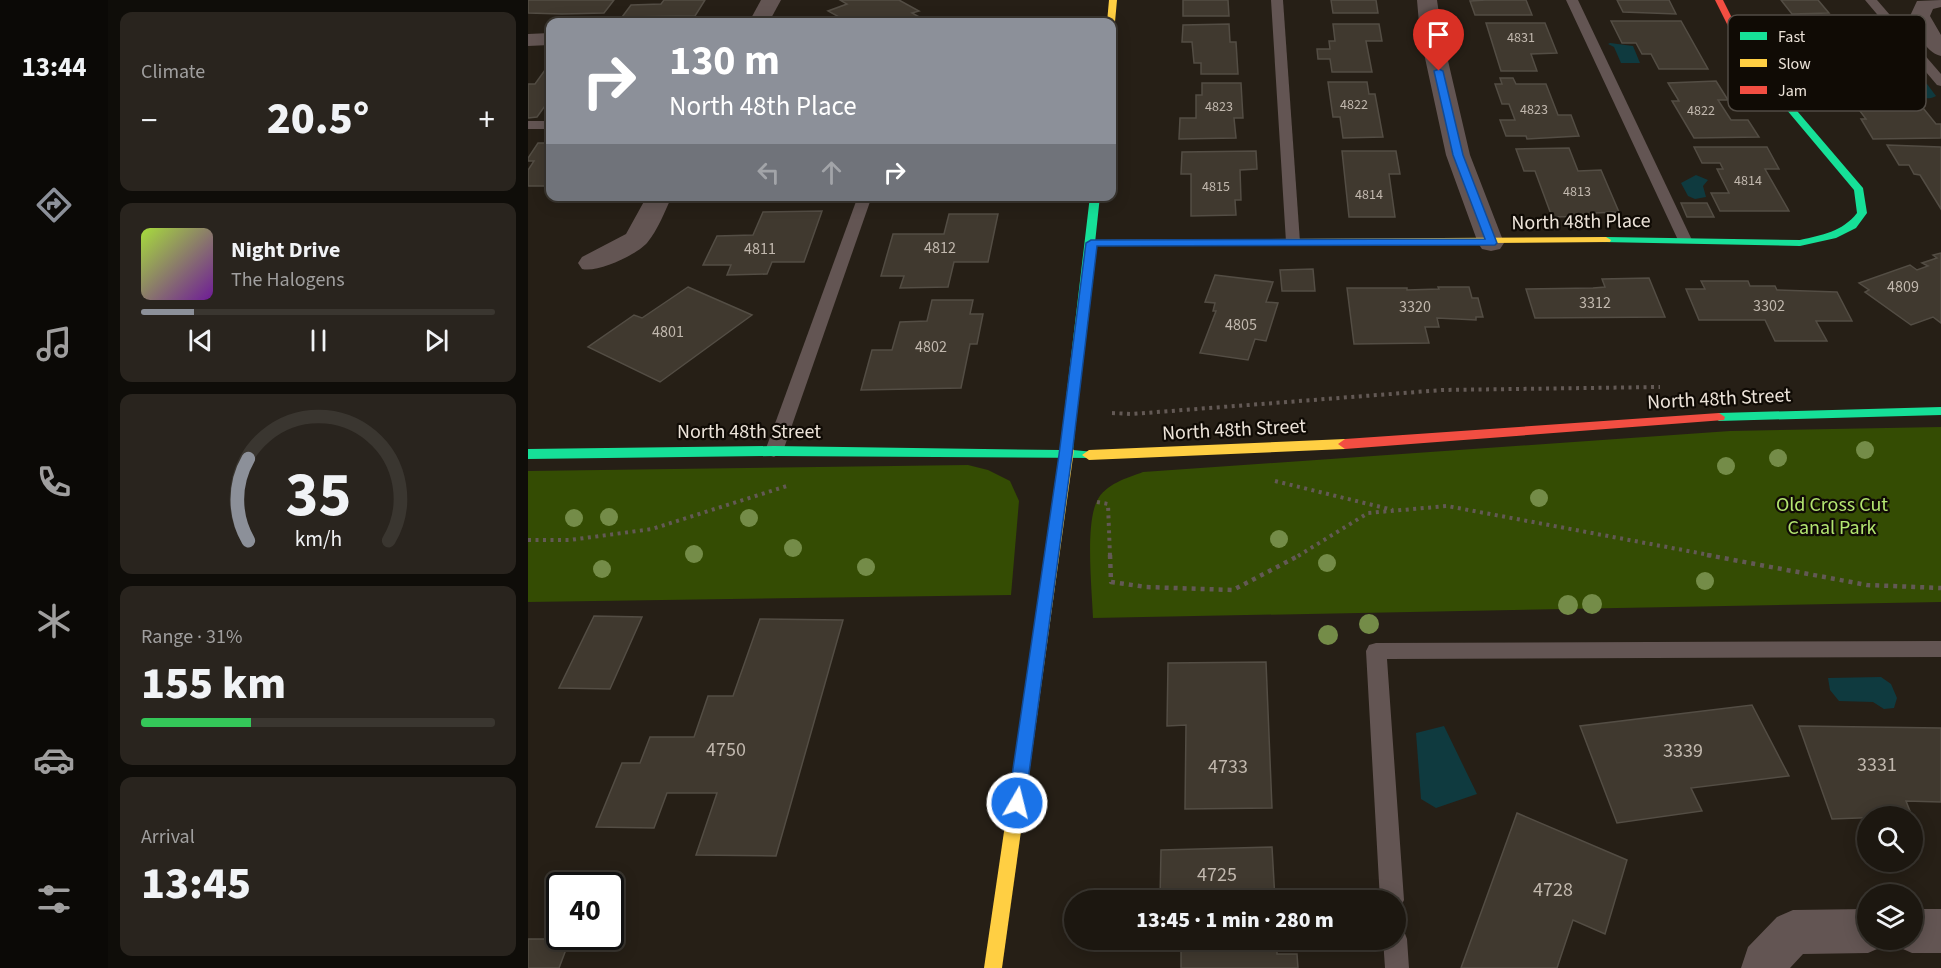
<!DOCTYPE html>
<html lang="en">
<head>
<meta charset="utf-8">
<style>
  body { margin:0; font-family:"Source Sans 3",sans-serif; background:#29241e; color:#f1f3f6; height:100vh; display:flex; flex-direction:column; font-size:22px; white-space:nowrap }
  * { box-sizing:border-box; margin:0 }
  p { font-size:20px; color:#a09f9f }
  .icon { flex:none; width:33px; height:33px; fill:none; stroke:currentColor; stroke-width:2; stroke-linecap:round; stroke-linejoin:round }
  .map { position:relative; flex:1; overflow:hidden }
  .details { display:flex; flex-direction:column; gap:12px; padding:12px; background:#0f0d09; width:420px }
  .details>* { flex:none }
  .top-card { position:absolute; left:18px; top:18px; width:570px; height:183px; border-radius:12px; box-shadow:0 3px 15px #0003,0 0 0 2px #3a3630; background:#8c9099; color:#fff; overflow:hidden }
  .buttons { position:absolute; left:1329px; top:806px; display:grid; gap:12px }
  .buttons a { display:grid; place-items:center; width:66px; height:66px; border-radius:50%; background:#1c1710; box-shadow:0 3px 15px #0003,0 0 0 2px #3a3630; font-size:30px }
  .speed { position:absolute; left:18px; top:872px; display:flex; gap:12px; font-size:30px; font-weight:700; text-align:center }
  .speed>* { display:grid; place-content:center; width:78px; height:78px; border-radius:50%; background:#1c1710; box-shadow:0 3px 15px #0003,0 0 0 2px #3a3630; line-height:1 }
  .speed .limit { border:3px solid #111; border-radius:9px; background:#fff; color:#111 }
  .pin { position:absolute; display:grid; place-items:center; width:51px; height:51px; color:#fff; margin:-62px -26px; border-radius:50% 50% 50% 0; rotate:-45deg; box-shadow:0 0 6px #0007 }
  .pin .icon { rotate:45deg }
  .me { position:absolute; width:66px; margin:-33px; rotate:8deg; stroke-linejoin:round; filter:drop-shadow(0 0 4px #0008) }
  .turn { display:flex; align-items:center; gap:21px; height:126px; padding:0 24px; font-size:27px }
  .turn .icon { width:78px; height:78px; stroke-width:2.5 }
  .turn b { display:block; font-size:42px; line-height:51px }
  .lanes { display:flex; align-items:center; height:57px; padding:0 24px; background:#0003; justify-content:center; gap:30px; direction:ltr }
  .lanes .off { opacity:.35 }
  .big { font-size:45px; font-weight:800; line-height:1.1 }
  .details .card { flex:1; display:flex; flex-direction:column; justify-content:center; gap:9px; min-width:0; padding:0 21px; border-radius:12px; background:#29241e }
  .details .dial { align-items:center; gap:0 }
  .dial svg { height:156px; overflow:visible; fill:none; stroke:#3a3630; stroke-width:7; stroke-linecap:round; text-anchor:middle }
  .dial text { fill:#f1f3f6; stroke:none }
  .song { display:flex; align-items:center; gap:18px }
  .cover { width:72px; height:72px; border-radius:9px; background:linear-gradient(135deg,hsl(80 70% 55%),hsl(280 70% 35%)) }
  .played { height:6px; border-radius:3px; background:linear-gradient(90deg,#8c9099 15%,#3a3630 15%) }
  .keys { display:flex; justify-content:space-around; direction:ltr }
  .heat { display:flex; justify-content:space-between; align-items:center; font-size:33px; direction:ltr }
  .charge { height:9px; border-radius:4px; background:linear-gradient(90deg,#34c759 31%,#3a3630 0) }
  .trip { position:absolute; left:536px; top:890px; width:342px; height:60px; border-radius:30px; background:#1c1710; box-shadow:0 3px 15px #0003,0 0 0 2px #3a3630; font-weight:800; line-height:60px; text-align:center }
  main { display:flex; flex:1; min-height:0 }
  .tabs { display:flex; flex-direction:column; width:108px; justify-content:space-around; align-items:center; background:#0b0906; color:#a09f9f }
  .tabs .icon { width:42px; height:42px }
  .tabs .selected { color:#8c9099 }
  .tabs b { font-size:27px; color:#f1f3f6 }
  .map>svg:first-child { display:block }
  .green { fill:#344c03 }
  .water { fill:#0f3a3f }
  .building { fill:#40392f; stroke:#534d44; stroke-width:1.5 }
  .lines { fill:none; stroke-linecap:round; stroke-linejoin:round }
  .path-far1 { stroke:#635955; stroke-width:4; stroke-dasharray:3 4.5; stroke-linecap:butt }
  .path { stroke:#635955; stroke-width:4.5; stroke-dasharray:4 5; stroke-linecap:butt }
  .lane { fill:#635553; fill-rule:evenodd }
  .street { fill:#635553; fill-rule:evenodd }
  .fast { fill:#16e098; fill-rule:evenodd }
  .slow { fill:#ffcf43; fill-rule:evenodd }
  .jam { fill:#f24e42; fill-rule:evenodd }
  .tree { fill:#748c48 }
  .route { fill:#1a73e8; stroke:#114b97; stroke-width:1.5 }
  .labels { text-anchor:middle; dominant-baseline:central; stroke-width:4.5; stroke-linejoin:round; paint-order:stroke }
  .far-number-label { font-size:14px; fill:#c1b8ae }
  .number-label { font-size:16px; fill:#c1b8ae }
  .street-label { font-size:20px; fill:#ece3d9; stroke:#100b05 }
  .park-label { font-size:20px; fill:#b4e671; stroke:#100b05 }
  .near-number-label { font-size:20px; fill:#c1b8ae }
  .key { fill:#100b05; stroke:#524c45; stroke-width:1.5 }
  .key-label { font-size:16px; fill:#ece3d9 }
</style>
</head>
<body>
<main>
<nav class="tabs">
<b>13:44</b>
<svg class="icon selected" aria-label="directions" viewBox="0 0 24 24"><path d="M12 3l9 9-9 9-9-9zM9 14v-3h6M13 9l2 2-2 2"/></svg>
<svg class="icon" aria-label="music" viewBox="0 0 24 24"><path d="M9 18V5l10-2v13"/><circle cx="6" cy="18" r="3"/><circle cx="16" cy="16" r="3"/></svg>
<svg class="icon" aria-label="phone" viewBox="0 0 24 24"><path d="M5 4h4l2 5-3 2q2 4 5 5l2-3 5 2v4C11 20 4 13 5 4z"/></svg>
<svg class="icon" aria-label="climate" viewBox="0 0 24 24"><path d="M12 3v18M4 7l16 10M4 17L20 7"/></svg>
<svg class="icon" aria-label="car" viewBox="0 0 24 24"><path d="M5 17H2v-5l4-1 3-4h7l3 4 3 1v5h-3M9 17h6M6 11h13"/><circle cx="7" cy="17" r="2"/><circle cx="17" cy="17" r="2"/></svg>
<svg class="icon" aria-label="filters" viewBox="0 0 24 24"><path d="M4 7h16M4 17h16"/><circle cx="9" cy="7" r="2"/><circle cx="15" cy="17" r="2"/></svg>
</nav>
<section class="details">
<div class="card"><p>Climate</p>
<div class="heat"><a>−</a><b class="big">20.5°</b><a>+</a></div>
</div>
<div class="card">
<div class="song"><i class="cover"></i><div><b>Night Drive</b><p>The Halogens</p></div></div>
<div class="played"></div>
<div class="keys"><svg class="icon" aria-label="previous" viewBox="0 0 24 24"><path d="M18 5L8 12l10 7zM5 5v14"/></svg><svg class="icon" aria-label="pause" viewBox="0 0 24 24"><path d="M8 5v14M16 5v14"/></svg><svg class="icon" aria-label="next" viewBox="0 0 24 24"><path d="M6 5l10 7-10 7zM19 5v14"/></svg></div>
</div>
<div class="card dial"><svg viewBox="0 0 100 80">
<path d="M14 69A42 42 0 1 1 86 69"/>
<path d="M14 69A42 42 0 0 1 14 27" stroke="#8c9099"/>
<text x="50" y="56" font-size="32" font-weight="700">35</text>
<text x="50" y="72" font-size="11">km/h</text>
</svg></div>
<div class="card"><p>Range · 31%</p><b class="big">155 km</b><div class="charge"></div></div>
<div class="card"><p>Arrival</p><b class="big">13:45</b></div>
</section>
<div class="map">
<svg width="1413" height="968" viewBox="0 0 1413 968">
  <rect width="100%" height="100%" fill="#261f16"/>
  <g class="green">
    <path d="M1413,427v175l-848,16c-1,-28 -8,-93 4,-117 8,-17 30,-23 46,-29l587,-41z"/>
    <polygon points="440,465 460,470 482,481 491,501 483,595 0,602 0,471"/>
  </g>
  <g class="water">
    <polygon points="1082,43 1105,46 1112,63 1093,63 1086,47 1080,44"/>
    <path d="M1384,81l15,3 9,12c-11,7 -27,-3 -36,-12z"/>
    <polygon points="1168,175 1180,180 1175,186 1178,197 1167,199 1160,196 1153,183"/>
    <polygon points="1353,677 1363,684 1369,698 1366,708 1356,709 1345,702 1311,701 1302,690 1300,678"/>
    <polygon points="916,726 949,794 908,808 893,799 888,733"/>
  </g>
  <g class="building">
    <polygon points="0,0 86,0 76,13 34,14 0,13"/>
    <polygon points="136,0 177,0 167,16 94,17 103,5 133,4"/>
    <polygon points="312,0 371,0 391,11 384,13 395,19 385,22 320,22 300,11 319,4"/>
    <polygon points="655,0 700,0 701,16 655,16"/>
    <polygon points="803,0 848,0 850,13 805,13"/>
    <polygon points="958,0 998,0 1004,15 947,15 942,1"/>
    <polygon points="1089,0 1141,0 1148,14 1095,12"/>
    <polygon points="1253,0 1290,0 1301,13 1264,14"/>
    <polygon points="1083,21 1153,21 1180,69 1131,69 1123,54 1114,54 1108,43 1094,43"/>
    <polygon points="958,23 1017,23 1029,53 1003,54 1009,71 973,71"/>
    <polygon points="701,24 702,42 708,42 710,74 673,74 673,63 666,63 664,42 654,42 655,25"/>
    <polygon points="805,24 851,24 854,41 838,41 844,72 804,72 802,59 790,59 789,49 802,49 801,41 807,41"/>
    <polygon points="17,70 22,70 22,99 9,117 0,118 0,84 7,84"/>
    <polygon points="972,78 985,78 988,84 1018,84 1030,115 1043,115 1051,136 999,139 998,136 978,136 972,120 987,120 981,104 974,104 967,84 974,84"/>
    <polygon points="1316,79 1347,79 1367,103 1391,103 1408,124 1413,124 1413,138 1345,139 1333,119 1338,119 1329,107 1317,101 1304,83 1319,83"/>
    <polygon points="1188,81 1200,100 1190,100 1203,120 1220,120 1231,137 1166,138 1144,101 1151,101 1140,83"/>
    <polygon points="800,82 839,82 841,94 847,94 855,137 815,138 812,117 805,117"/>
    <polygon points="674,83 713,83 715,118 706,118 708,138 651,139 652,118 668,118 668,95 674,95"/>
    <polygon points="10,143 22,143 22,186 0,186 0,170 6,161 0,161 0,158"/>
    <polygon points="1359,145 1413,147 1413,209 1392,175 1386,174 1381,165 1371,165"/>
    <polygon points="1166,147 1239,147 1251,169 1237,169 1261,211 1192,211 1183,193 1201,193 1189,169 1195,169 1192,163 1174,163"/>
    <polygon points="1041,148 1050,171 1073,170 1091,212 1066,213 1067,216 1024,217 1007,171 996,171 988,149"/>
    <polygon points="728,151 729,169 712,170 713,200 707,200 708,215 663,216 663,174 653,174 654,152"/>
    <polygon points="814,151 868,151 872,174 861,174 867,217 821,217"/>
    <polygon points="422,196 489,196 488,202 421,202"/>
    <polygon points="1153,203 1179,203 1186,217 1159,217"/>
    <polygon points="294,211 276,262 244,262 239,274 199,275 203,265 175,265 189,236 225,235 235,212"/>
    <polygon points="421,214 470,214 460,262 426,262 420,287 372,288 376,276 353,276 365,234 416,234"/>
    <polygon points="1413,253 1413,323 1405,317 1383,325 1337,292 1341,290 1331,283 1382,265 1389,270 1400,266 1394,263 1409,258 1405,255"/>
    <polygon points="785,269 787,291 754,291 752,270"/>
    <polygon points="687,275 745,282 738,302 750,303 738,341 727,339 720,360 672,353 688,311 685,311 687,303 677,302"/>
    <polygon points="1121,278 1137,317 1007,318 998,289 1065,288 1077,287 1074,279"/>
    <polygon points="1173,281 1220,281 1222,286 1247,286 1249,290 1309,292 1324,321 1288,321 1299,341 1247,341 1237,320 1171,320 1158,289 1177,289"/>
    <polygon points="160,287 224,315 132,382 60,347 106,315 114,318"/>
    <polygon points="910,287 941,287 944,298 950,298 955,317 948,317 948,320 909,318 911,327 897,327 901,343 826,344 819,288 879,288 879,290 911,289"/>
    <polygon points="404,300 445,300 442,314 455,314 449,344 442,344 433,388 333,390 344,350 364,350 372,322 399,321"/>
    <polygon points="66,616 114,617 82,689 31,688"/>
    <polygon points="232,619 315,620 248,856 168,855 189,793 139,793 126,828 68,827 94,763 112,763 122,737 166,737 180,696 205,696"/>
    <polygon points="738,662 744,808 657,809 658,725 639,726 640,663"/>
    <polygon points="1224,705 1261,776 1163,788 1174,811 1089,823 1052,726"/>
    <polygon points="1271,726 1413,728 1413,802 1378,801 1384,816 1304,819"/>
    <polygon points="989,813 1099,860 1077,934 1045,920 1029,968 933,968"/>
    <polygon points="744,847 747,900 632,900 633,850"/>
    <polygon points="0,939 42,939 31,968 0,968"/>
    <polygon points="653,939 749,939 749,954 769,954 770,968 653,968"/>
  </g>
  <g class="lines">
    <g class="path-far1">
      <polyline points="584,413 604,414 914,390 1132,387"/>
      <polyline points="747,481 865,510"/>
      <polyline points="569,502 580,504 582,556"/>
      <polyline points="0,540 42,540 124,529 262,485"/>
      <polyline points="770,556 840,513 919,506 1187,556"/>
    </g>
    <g class="path">
      <polyline points="582,555 583,582 618,587 705,590 772,555"/>
      <polyline points="1179,555 1339,585 1413,588"/>
    </g>
    <g class="lane">
      <polygon points="743,0 755,0 772,242 765,246 758,242"/>
      <polygon points="1038,0 1050,0 1164,240 1162,243 1152,243 1150,240"/>
      <polygon points="1337,0 1349,0 1413,74 1413,86 1409,85"/>
      <rect x="0" y="121" width="22" height="8"/>
      <polygon points="330,196 344,196 255,451 246,457 240,455 237,451"/>
      <polygon points="1413,641 1413,657 859,659 876,900 872,908 867,910 867,900 852,900 838,651 841,645 848,643"/>
      <polygon points="867,927 876,931 879,939 881,968 857,968 855,939 867,939"/>
    </g>
    <g class="street">
      <polygon points="233,0 253,0 241,22 221,22"/>
      <polygon points="889,0 909,0 914,35 942,155 976,243 972,249 963,251 954,249 950,243 918,155 892,35"/>
      <path d="M1413,0v7l-8,2 -3,7 11,19v21c-17,-4 -24,-26 -31,-40l7,-15z"/>
      <polygon points="22,33 22,45 0,46 0,34"/>
      <path d="M119,196h25c-7,15 -14,34 -25,47 -11,12 -49,30 -65,26l-4,-6 4,-6 44,-23z"/>
      <polygon points="1340,909 1340,939 1359,939 1356,946 1340,953 1275,954 1262,968 1213,968 1220,947 1249,917 1265,910"/>
      <polygon points="1384,909 1413,909 1413,953 1384,953 1368,946 1365,939 1384,939"/>
    </g>
    <g class="fast">
      <path d="M1238,72l3,1 23,32 71,83 4,25 -11,15 -20,10 -36,8 -198,-4 -1,-2 5,-3 194,3c22,-5 42,-8 57,-27l-3,-23 -68,-81 -25,-34z"/>
      <polygon points="562,196 572,196 545,450 566,452 568,455 566,458 246,456 0,459 0,449 246,446 532,450"/>
      <polygon points="1413,407 1413,415 1191,421 1185,417 1191,413"/>
    </g>
    <g class="slow">
      <polygon points="581,0 589,0 587,22 584,24 584,22 579,22"/>
      <polygon points="1078,237 1083,240 1082,242 563,246 558,243 563,240"/>
      <polygon points="817,439 824,444 817,449 561,460 554,455 561,450"/>
      <polygon points="539,445 546,450 474,968 456,968 532,450"/>
    </g>
    <g class="jam">
      <polygon points="1187,0 1195,0 1211,32 1243,75 1241,77 1235,77 1203,32"/>
      <polygon points="1191,413 1197,417 1196,420 817,449 810,444 817,439"/>
    </g>
  </g>
  <g class="tree">
    <circle cx="1337" cy="450" r="9"/>
    <circle cx="1250" cy="458" r="9"/>
    <circle cx="1198" cy="466" r="9"/>
    <circle cx="1011" cy="498" r="9"/>
    <circle cx="81" cy="517" r="9"/>
    <circle cx="46" cy="518" r="9"/>
    <circle cx="221" cy="518" r="9"/>
    <circle cx="751" cy="539" r="9"/>
    <circle cx="265" cy="548" r="9"/>
    <circle cx="166" cy="554" r="9"/>
    <circle cx="799" cy="563" r="9"/>
    <circle cx="338" cy="567" r="9"/>
    <circle cx="74" cy="569" r="9"/>
    <circle cx="1177" cy="581" r="9"/>
    <circle cx="1064" cy="604" r="10"/>
    <circle cx="1040" cy="605" r="10"/>
    <circle cx="841" cy="624" r="10"/>
    <circle cx="800" cy="635" r="10"/>
  </g>
  <polygon class="route" points="911,69 915,71 935,155 969,243 967,245 569,246 544,455 497,803 495,809 489,811 483,809 480,803 531,455 558,243 563,240 957,239 925,155 906,71"/>
  <g class="labels">
    <g class="far-number-label">
      <text x="993" y="38">4831</text>
      <text x="826" y="105">4822</text>
      <text x="691" y="107">4823</text>
      <text x="1006" y="110">4823</text>
      <text x="1173" y="111">4822</text>
      <text x="1220" y="181">4814</text>
      <text x="688" y="187">4815</text>
      <text x="1049" y="192">4813</text>
      <text x="841" y="195">4814</text>
    </g>
    <g class="number-label">
      <text x="412" y="248">4812</text>
      <text x="232" y="249">4811</text>
      <text x="1375" y="287">4809</text>
      <text x="1067" y="303">3312</text>
      <text x="1241" y="306">3302</text>
      <text x="887" y="307">3320</text>
      <text x="713" y="325">4805</text>
      <text x="140" y="332">4801</text>
      <text x="403" y="347">4802</text>
    </g>
    <g class="street-label">
      <text transform="translate(1053 222) rotate(-1)">North 48th Place</text>
      <text transform="translate(1191 399) rotate(-3)">North 48th Street</text>
      <text transform="translate(706 430) rotate(-3)">North 48th Street</text>
      <text x="221" y="432">North 48th Street</text>
    </g>
    <g class="park-label">
      <text x="1304" y="505">Old Cross Cut<tspan x="1304" dy="23">Canal Park</tspan></text>
    </g>
    <g class="near-number-label">
      <text x="198" y="750">4750</text>
      <text x="1155" y="751">3339</text>
      <text x="1349" y="765">3331</text>
      <text x="700" y="767">4733</text>
      <text x="689" y="875">4725</text>
      <text x="1025" y="890">4728</text>
    </g>
  </g>
  <rect x="1200" y="15" width="198" height="96" rx="9" class="key"/>
  <rect x="1212" y="32" width="27" height="8" fill="#16e098"/>
  <rect x="1212" y="59" width="27" height="8" fill="#ffcf43"/>
  <rect x="1212" y="86" width="27" height="8" fill="#f24e42"/>
  <g class="key-label">
    <text x="1250" y="42">Fast</text>
    <text x="1250" y="69">Slow</text>
    <text x="1250" y="96">Jam</text>
  </g>
</svg>
<div class="buttons">
<a><svg class="icon" aria-label="search" viewBox="0 0 24 24"><circle cx="10" cy="10" r="6"/><path d="M15 15l6 6"/></svg></a>
<a><svg class="icon" aria-label="layers" viewBox="0 0 24 24"><path d="M12 4l9 5-9 5-9-5zM3 14l9 5 9-5"/></svg></a>
</div>
<div class="speed"><div class="limit">40</div></div>
<div class="pin" style="left:911px;top:71px;background:#d93025"><svg class="icon" aria-label="arrive" viewBox="0 0 24 24"><path d="M6 21V4h12l-3 4 3 4H6"/></svg></div>
<svg class="me" style="left:489px;top:803px" viewBox="-20 -20 40 40"><circle r="17" fill="#1a73e8" stroke="#fff" stroke-width="3"/><path d="M0-11L8 9 0 5-8 9z" fill="#fff"/></svg>
<div class="trip">13:45 · 1 min · 280 m</div>
<div class="top-card">
<div class="turn"><svg class="icon" aria-label="right" viewBox="0 0 24 24"><path d="M7 20v-9h11M14 6l5 5-5 5"/></svg><div><b>130 m</b>North 48th Place</div></div>
<div class="lanes"><svg class="icon off" aria-label="left" viewBox="0 0 24 24"><path d="M17 20v-9H6M10 6l-5 5 5 5"/></svg><svg class="icon off" aria-label="ahead" viewBox="0 0 24 24"><path d="M12 20V5M6 11l6-6 6 6"/></svg><svg class="icon" aria-label="right" viewBox="0 0 24 24"><path d="M7 20v-9h11M14 6l5 5-5 5"/></svg></div>
</div>
</div>
</main>
</body>
</html>
